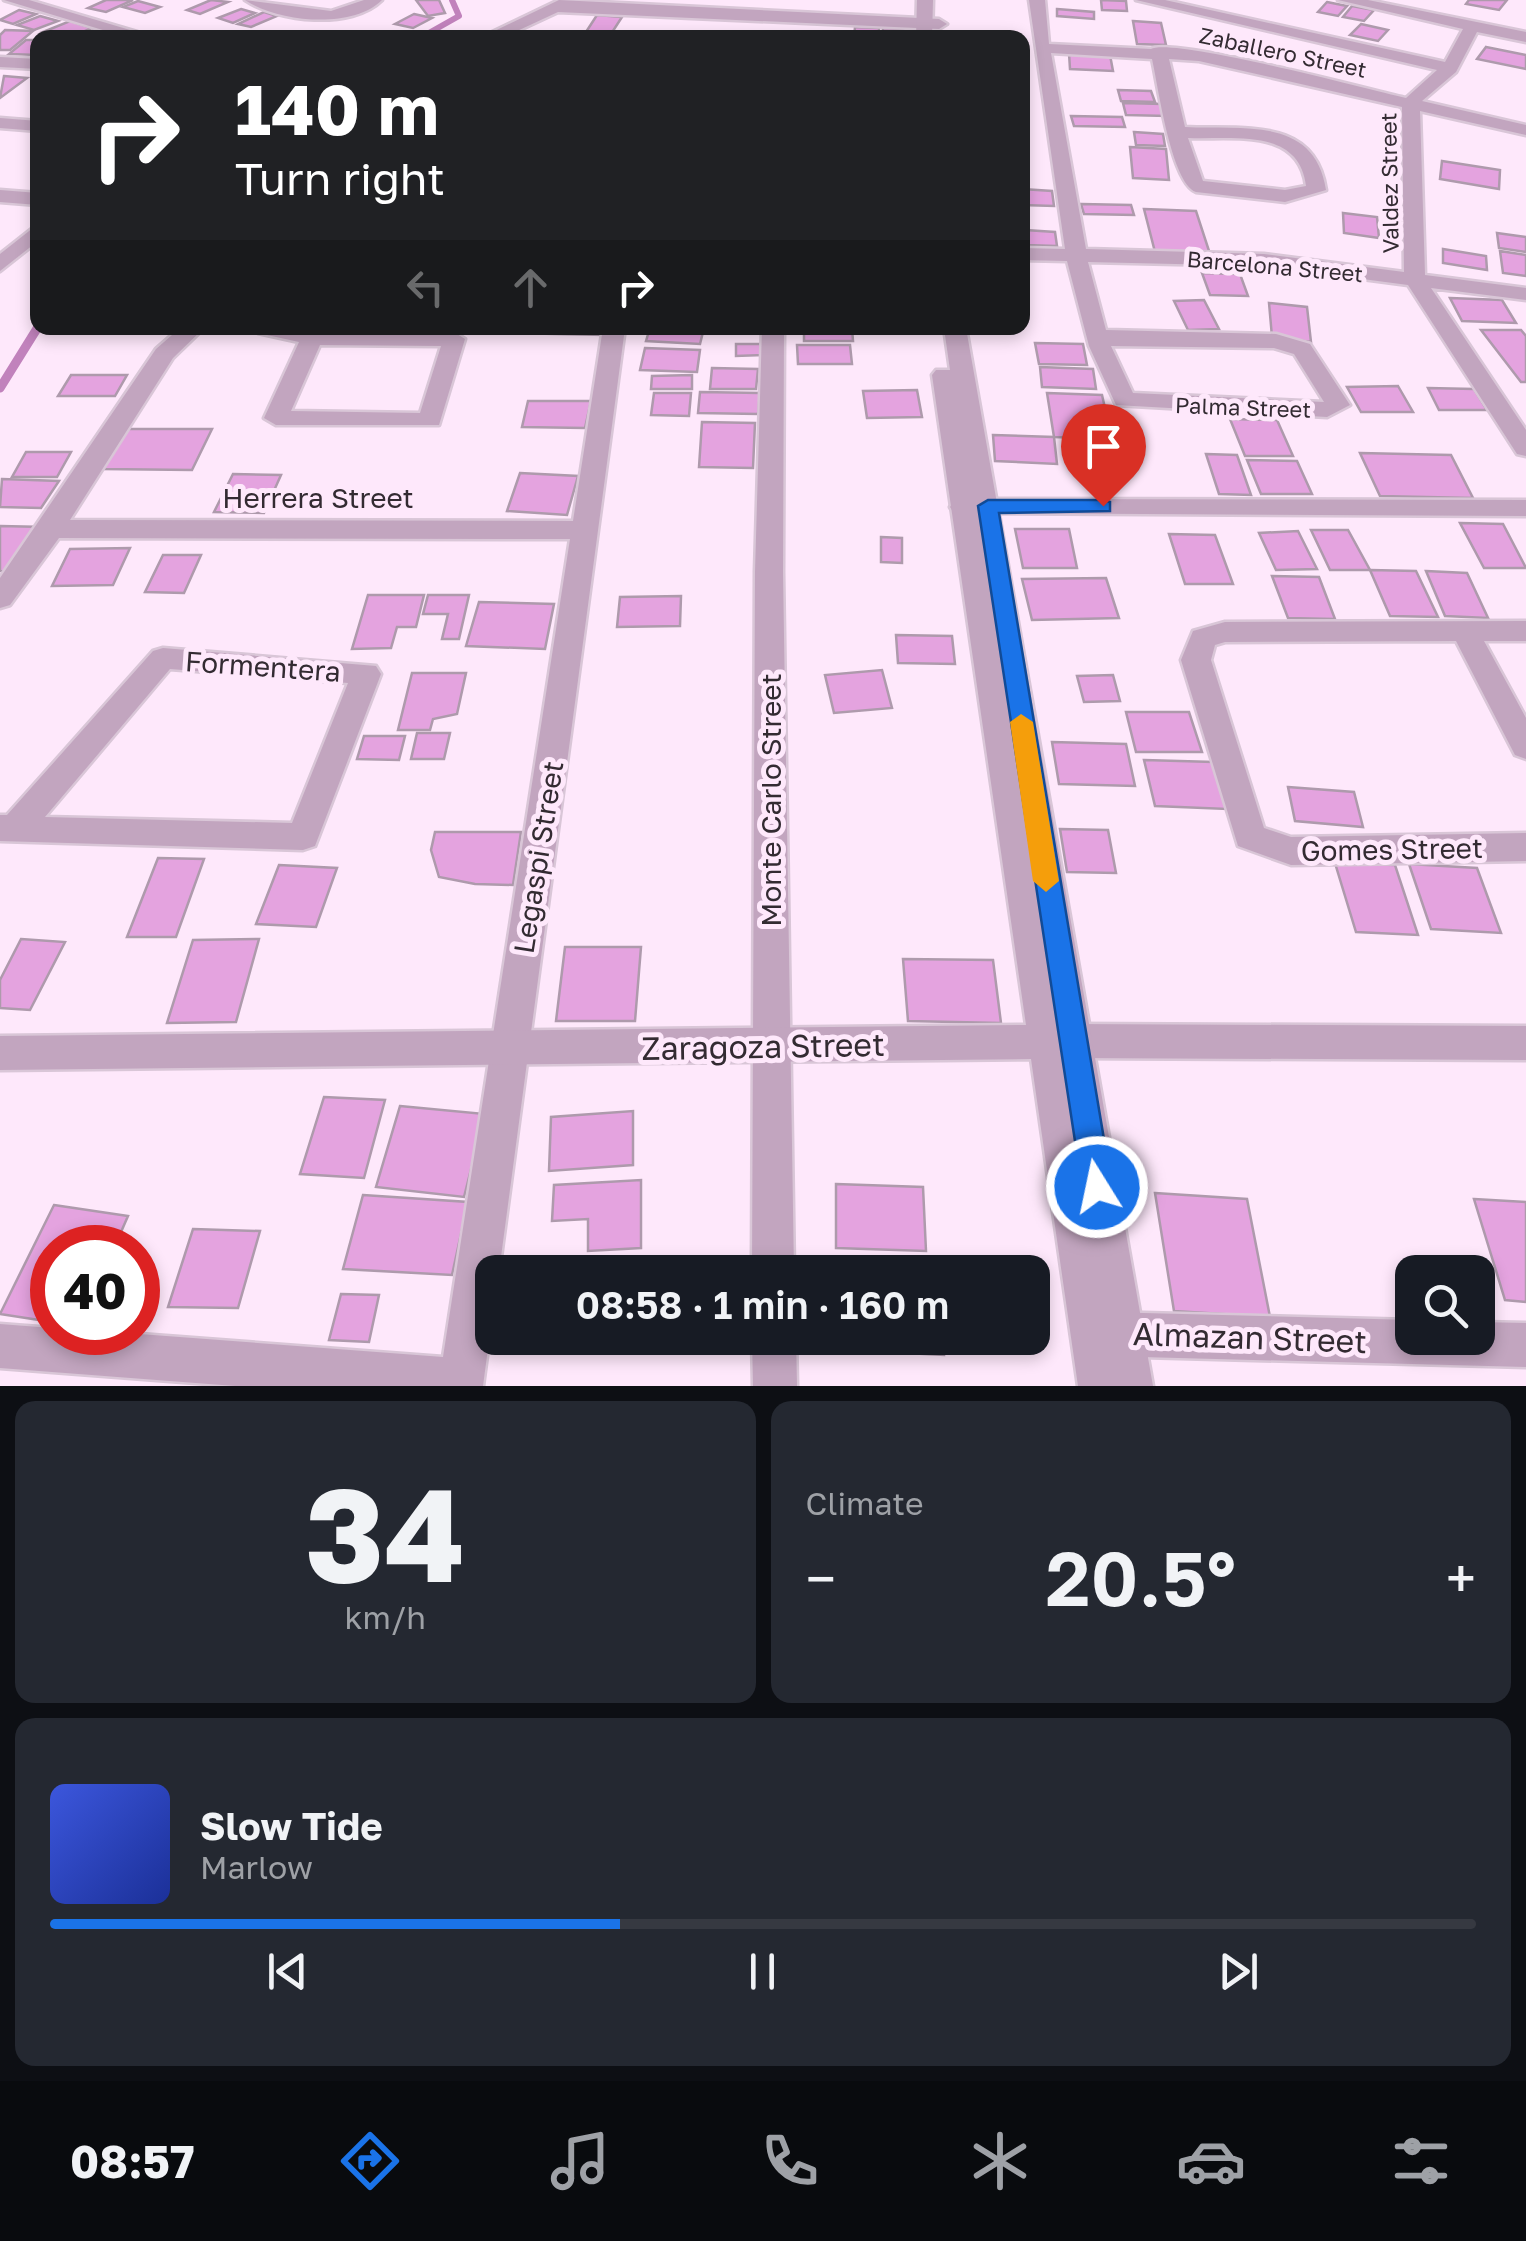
<!DOCTYPE html>
<html lang="en">
<head>
<meta charset="utf-8">
<style>
  body { margin:0; font-family:"Golos Text",sans-serif; background:#242831; color:#f1f3f6; height:100vh; display:flex; flex-direction:column; font-size:38px; white-space:nowrap }
  * { box-sizing:border-box; margin:0 }
  p { font-size:32px; color:#9ea1a6 }
  .icon { flex:none; width:55px; height:55px; fill:none; stroke:currentColor; stroke-width:2; stroke-linecap:round; stroke-linejoin:round }
  .map { position:relative; height:1386px; overflow:hidden }
  .side { display:flex; flex-direction:column; gap:15px; padding:15px; background:#0d0f14; flex:1 }
  .side>* { flex:none }
  .hud { position:absolute; left:30px; top:30px; width:1000px; height:305px; border-radius:20px; box-shadow:0 5px 15px #0003; background:#202124; color:#fff; overflow:hidden }
  .buttons { position:absolute; left:1395px; top:1255px; display:grid; gap:20px }
  .buttons a { display:grid; place-items:center; width:100px; height:100px; border-radius:20px; background:#171b24; box-shadow:0 5px 15px #0003; font-size:50px }
  .speed { position:absolute; left:30px; top:1225px; display:flex; gap:20px; font-size:50px; font-weight:700; text-align:center }
  .speed>* { display:grid; place-content:center; width:130px; height:130px; border-radius:50%; background:#171b24; box-shadow:0 5px 15px #0003; line-height:1 }
  .speed .limit { border:15px solid #d22; background:#fff; color:#111 }
  .pin { position:absolute; display:grid; place-items:center; width:85px; height:85px; color:#fff; margin:-102px -42px; border-radius:50% 50% 50% 0; rotate:-45deg; box-shadow:0 0 10px #0007 }
  .pin .icon { rotate:45deg }
  .me { position:absolute; width:110px; margin:-55px; rotate:350deg; stroke-linejoin:round; filter:drop-shadow(0 0 8px #0008) }
  .turn { display:flex; align-items:center; gap:35px; height:210px; padding:0 40px; font-size:45px }
  .turn .icon { width:130px; height:130px; stroke-width:2.5 }
  .turn b { display:block; font-size:70px; line-height:85px }
  .lanes { display:flex; align-items:center; height:95px; padding:0 40px; background:#0003; justify-content:center; gap:50px; direction:ltr }
  .lanes .off { opacity:.35 }
  .big { font-size:75px; font-weight:600; line-height:1.1 }
  .side .tile { flex:1; display:flex; flex-direction:column; justify-content:center; gap:15px; min-width:0; padding:0 35px; border-radius:20px; background:#242831 }
  .side .dial { align-items:center; gap:0 }
  .dial b { font-size:130px; line-height:1 }
  .song { display:flex; align-items:center; gap:30px }
  .cover { width:120px; height:120px; border-radius:15px; background:linear-gradient(135deg,hsl(230 70% 55%),hsl(230 70% 35%)) }
  .played { height:10px; border-radius:5px; background:linear-gradient(90deg,#1a73e8 40%,#363941 40%) }
  .keys { display:flex; justify-content:space-around; direction:ltr }
  .heat { display:flex; justify-content:space-between; align-items:center; font-size:55px; direction:ltr }
  .side .tiles { flex:1; display:grid; gap:15px; grid-template-columns:1fr 1fr }
  .tile:last-child { grid-column:span 2 }
  .trip { position:absolute; left:475px; top:1255px; width:575px; height:100px; border-radius:20px; background:#171b24; box-shadow:0 5px 15px #0003; font-weight:600; line-height:100px; text-align:center }
  .tab-bar { display:flex; height:160px; justify-content:space-around; align-items:center; background:#090b0e; color:#9ea1a6 }
  .tab-bar .icon { width:70px; height:70px }
  .tab-bar .on { color:#1a73e8 }
  .tab-bar b { font-size:45px; color:#f1f3f6 }
  .map>svg:first-child { display:block }
  .lines { fill:none; stroke-linecap:round; stroke-linejoin:round }
  .stream-far1 { stroke:#c182bc; stroke-width:6 }
  .stream { stroke:#c182bc; stroke-width:9 }
  .building { fill:#e4a3df; stroke:#ae9aac; stroke-width:2.5 }
  .minor-casing { stroke:#d9c6d7; stroke-width:5 }
  .tertiary-casing { stroke:#d9c6d7; stroke-width:5 }
  .minor { fill:#c2a5bf; fill-rule:evenodd }
  .tertiary { fill:#c2a5bf; fill-rule:evenodd }
  .route { fill:#1a73e8; stroke:#114b97; stroke-width:2.5 }
  .slow { fill:#f59e0b }
  .labels { text-anchor:middle; dominant-baseline:central; stroke-width:10; stroke-linejoin:round; paint-order:stroke }
  .far-street-label { font-size:22px; fill:#332b32; stroke:#fee8fb }
  .street-label { font-size:28px; fill:#332b32; stroke:#fee8fb }
  .near-street-label { font-size:32px; fill:#332b32; stroke:#fee8fb }
</style>
</head>
<body>
<div class="map">
<svg width="1526" height="1386" viewBox="0 0 1526 1386">
  <rect width="100%" height="100%" fill="#fee8fb"/>
  <g class="lines">
    <polyline class="stream-far1" points="420,38 459,16 452,0"/>
    <polyline class="stream" points="0,388 38,327"/>
  </g>
  <g class="building">
    <polygon points="106,0 133,0 106,12 88,8"/>
    <polygon points="211,0 228,2 200,14 187,10"/>
    <polygon points="416,0 439,0 445,13 428,16"/>
    <polygon points="1101,0 1126,1 1127,11 1102,10"/>
    <polygon points="1469,0 1507,0 1499,10 1466,4"/>
    <polygon points="138,1 160,7 145,13 123,7"/>
    <polygon points="1327,2 1347,6 1338,16 1318,12"/>
    <polygon points="1352,6 1374,10 1364,21 1343,17"/>
    <polygon points="241,9 255,13 233,23 218,18"/>
    <polygon points="1057,9 1094,12 1094,19 1057,16"/>
    <polygon points="19,10 36,14 13,24 0,20"/>
    <polygon points="264,12 277,16 251,27 238,24"/>
    <polygon points="414,14 432,18 413,28 395,24"/>
    <polygon points="597,15 622,17 611,34 586,32"/>
    <polygon points="40,16 58,21 34,30 17,25"/>
    <polygon points="70,21 92,28 69,38 43,32"/>
    <polygon points="1133,21 1161,23 1166,45 1137,44"/>
    <polygon points="1361,24 1388,30 1378,41 1350,35"/>
    <polygon points="101,27 131,35 75,38"/>
    <polygon points="855,27 879,28 879,38 854,38"/>
    <polygon points="883,28 908,29 908,38 882,38"/>
    <polygon points="5,30 33,31 10,50 0,50 0,35"/>
    <polygon points="26,40 38,40 38,55 9,54"/>
    <polygon points="1486,47 1526,55 1526,69 1477,59"/>
    <polygon points="1069,53 1110,55 1113,71 1070,69"/>
    <polygon points="4,76 27,78 0,98"/>
    <polygon points="1118,90 1151,91 1155,102 1121,101"/>
    <polygon points="1123,103 1163,104 1167,116 1126,115"/>
    <polygon points="1071,116 1122,117 1125,127 1074,126"/>
    <polygon points="1134,132 1163,134 1165,146 1136,145"/>
    <polygon points="1130,147 1166,149 1169,180 1133,178"/>
    <polygon points="1442,161 1500,170 1499,189 1440,179"/>
    <polygon points="1022,189 1052,191 1054,206 1022,205"/>
    <polygon points="1081,204 1131,205 1134,215 1084,214"/>
    <polygon points="1144,209 1196,211 1210,254 1155,252"/>
    <polygon points="1343,213 1377,217 1379,238 1344,233"/>
    <polygon points="1025,230 1055,232 1057,246 1026,245"/>
    <polygon points="1497,233 1526,237 1526,252 1499,248"/>
    <polygon points="1443,249 1486,256 1487,270 1443,263"/>
    <polygon points="1500,251 1526,255 1526,276 1503,273"/>
    <polygon points="1202,273 1240,274 1248,296 1210,295"/>
    <polygon points="1450,298 1502,300 1516,323 1462,321"/>
    <polygon points="1204,300 1219,329 1188,330 1174,301"/>
    <polygon points="1269,303 1307,307 1311,342 1272,337"/>
    <polygon points="512,328 606,328 605,335 510,333"/>
    <polygon points="650,328 704,328 700,344 646,341"/>
    <polygon points="804,328 852,328 853,341 804,341"/>
    <polygon points="1481,330 1521,330 1526,336 1526,382 1521,382"/>
    <polygon points="1035,343 1083,344 1087,365 1039,364"/>
    <polygon points="736,344 765,344 766,355 736,356"/>
    <polygon points="797,345 850,345 852,364 798,364"/>
    <polygon points="645,348 700,350 697,372 640,370"/>
    <polygon points="1040,367 1093,369 1096,389 1042,387"/>
    <polygon points="712,368 758,369 756,389 710,389"/>
    <polygon points="71,375 127,375 115,396 58,396"/>
    <polygon points="692,375 692,389 651,389 652,376"/>
    <polygon points="1398,386 1413,412 1361,412 1347,387"/>
    <polygon points="1428,388 1474,389 1487,410 1439,410"/>
    <polygon points="917,390 922,417 867,418 863,391"/>
    <polygon points="700,392 760,393 758,414 698,413"/>
    <polygon points="654,393 691,393 689,416 651,415"/>
    <polygon points="1047,393 1102,395 1112,439 1054,437"/>
    <polygon points="528,401 591,401 585,428 522,427"/>
    <polygon points="1230,419 1277,420 1293,456 1245,456"/>
    <polygon points="702,422 755,423 753,468 699,467"/>
    <polygon points="127,429 212,429 192,470 103,469"/>
    <polygon points="993,435 1054,437 1057,464 995,461"/>
    <polygon points="26,452 71,452 57,477 12,477"/>
    <polygon points="1360,453 1451,455 1473,498 1380,496"/>
    <polygon points="1206,454 1237,455 1251,495 1219,494"/>
    <polygon points="1247,460 1297,461 1312,494 1261,494"/>
    <polygon points="520,473 578,476 567,515 507,511"/>
    <polygon points="233,474 281,475 264,513 214,512"/>
    <polygon points="2,479 59,481 41,508 0,507"/>
    <polygon points="1460,523 1503,524 1526,568 1484,568"/>
    <polygon points="0,526 45,527 18,572 0,571"/>
    <polygon points="1015,529 1069,529 1077,568 1023,568"/>
    <polygon points="1311,530 1348,530 1370,570 1330,570"/>
    <polygon points="1298,531 1317,569 1276,570 1259,533"/>
    <polygon points="1169,534 1215,535 1233,584 1185,584"/>
    <polygon points="881,537 902,538 902,563 881,562"/>
    <polygon points="130,548 113,585 52,586 70,549"/>
    <polygon points="163,555 201,555 184,593 145,592"/>
    <polygon points="1370,570 1416,571 1438,617 1390,616"/>
    <polygon points="1426,571 1467,573 1488,618 1445,616"/>
    <polygon points="1272,576 1319,577 1335,619 1288,618"/>
    <polygon points="1106,578 1119,618 1032,620 1022,579"/>
    <polygon points="368,595 424,595 416,627 397,627 391,648 352,649"/>
    <polygon points="428,595 469,595 459,639 442,639 448,614 423,614"/>
    <polygon points="681,596 680,626 617,627 620,597"/>
    <polygon points="479,602 554,604 545,649 466,646"/>
    <polygon points="896,635 952,636 955,664 898,663"/>
    <polygon points="882,670 892,708 834,713 825,675"/>
    <polygon points="412,673 466,673 457,714 433,719 430,730 398,730"/>
    <polygon points="1113,675 1120,701 1084,702 1077,676"/>
    <polygon points="1126,712 1189,712 1202,752 1136,752"/>
    <polygon points="417,733 450,733 444,759 411,759"/>
    <polygon points="364,736 405,736 399,760 357,759"/>
    <polygon points="1052,742 1126,744 1135,786 1059,784"/>
    <polygon points="1144,760 1214,762 1227,809 1155,806"/>
    <polygon points="1288,787 1354,792 1363,827 1295,821"/>
    <polygon points="1060,829 1108,830 1116,873 1067,872"/>
    <polygon points="435,832 521,832 513,885 475,884 439,877 431,850"/>
    <polygon points="158,858 204,859 176,937 127,937"/>
    <polygon points="1335,863 1395,865 1418,935 1356,932"/>
    <polygon points="1409,864 1477,868 1501,933 1431,929"/>
    <polygon points="279,865 337,868 316,927 256,924"/>
    <polygon points="21,939 65,942 30,1010 0,1008 0,980"/>
    <polygon points="259,939 236,1022 167,1023 193,940"/>
    <polygon points="565,947 641,947 635,1021 556,1021"/>
    <polygon points="903,959 993,960 1001,1023 908,1021"/>
    <polygon points="324,1097 385,1100 364,1178 300,1174"/>
    <polygon points="400,1106 485,1114 464,1197 376,1187"/>
    <polygon points="633,1111 633,1165 549,1171 551,1117"/>
    <polygon points="641,1180 641,1248 588,1251 588,1219 552,1221 554,1185"/>
    <polygon points="836,1184 923,1187 926,1251 836,1248"/>
    <polygon points="1155,1193 1247,1199 1270,1317 1174,1311"/>
    <polygon points="363,1195 468,1202 452,1275 343,1269"/>
    <polygon points="1474,1199 1526,1202 1526,1302 1505,1300"/>
    <polygon points="54,1205 128,1216 114,1248 52,1248 52,1322 0,1314"/>
    <polygon points="193,1229 260,1231 238,1308 168,1307"/>
    <polygon points="843,1268 939,1272 843,1272"/>
    <polygon points="341,1294 379,1295 369,1342 329,1340"/>
    <polygon points="843,1338 943,1338 944,1355 843,1350"/>
  </g>
  <g class="lines">
    <g class="minor-casing">
      <g id="minor">
        <polygon points="4,0 29,0 157,38 129,38"/>
        <path d="M245,0l86,11 33,-11h18c-30,30 -104,22 -137,0z"/>
        <polygon points="559,0 939,19 947,24 939,29 558,12 502,38 480,38"/>
        <path d="M1029,0h16l4,44 102,5c21,-12 216,40 255,49l31,-28 -301,-70h29l280,62 18,-33 -125,-29h30l158,32v10l-49,-10 -21,40 -34,29 104,24v10l-106,-24 5,164 101,13v12l-95,-12 95,142v26l-9,-2 -109,-169 -144,-19 -176,-4 18,68 170,4 34,10 40,61 -23,12 -211,-12 -27,-59 -22,-85 -45,-1v-12l43,1zM1051,53l101,6c6,26 19,124 44,133l89,10 41,-12c-11,-74 -83,-60 -141,-63l-16,-68 30,2 203,46 2,165 -140,-18 -178,-5zM1188,138c45,2 111,-11 118,48l-21,4 -82,-9zM1111,346l163,2 20,6 30,48 -191,-9z"/>
        <polygon points="0,57 38,59 38,69 0,67"/>
        <polygon points="0,118 38,121 38,131 0,128"/>
        <polygon points="0,190 38,193 38,205 0,202"/>
        <polygon points="38,224 38,241 0,271 0,254"/>
        <polygon points="180,328 204,328 173,358 70,520 573,521 603,328 625,328 499,1272 492,1272 492,1318 483,1386 235,1386 0,1368 0,1324 52,1328 52,1332 113,1332 443,1357 570,539 59,538 10,605 0,608 0,578 156,349"/>
        <path d="M255,328l199,4 11,7 -26,86h-163l-12,-7 35,-76 -41,-9zM320,345l121,1 -21,67 -129,-2z"/>
        <polygon points="762,328 784,328 783,572 794,1272 752,1272 755,572"/>
        <polygon points="963,499 1526,500 1526,516 954,513 950,507 954,501"/>
        <polygon points="1526,621 1526,641 1484,641 1526,718 1526,759 1515,755 1456,641 1225,642 1215,645 1211,660 1264,828 1291,837 1526,833 1526,861 1291,865 1238,846 1181,660 1193,631 1225,622"/>
        <path d="M163,648l213,18 5,8 -66,172 -12,4 -303,-9v-26h7l146,-164zM170,669l178,14 -56,140 -247,-6z"/>
        <polygon points="1071,1024 1526,1026 1526,1060 1071,1058 1058,1053 1052,1041 1058,1029"/>
        <polygon points="1104,1312 1412,1320 1412,1338 1478,1338 1478,1322 1526,1323 1526,1367 1104,1356 1089,1349 1082,1334 1089,1319"/>
        <polygon points="752,1338 796,1338 797,1386 753,1386"/>
      </g>
    </g>
    <g class="tertiary-casing">
      <g id="tertiary">
        <polygon points="917,0 933,0 932,38 916,38"/>
        <polygon points="944,328 966,328 1153,1386 1078,1386 1031,1059 0,1070 0,1036 1026,1025 932,375 936,370 950,370"/>
      </g>
    </g>
    <use href="#minor" class="minor"/>
    <use href="#tertiary" class="tertiary"/>
  </g>
  <polygon class="route" points="1103,500 1110,502 1110,511 999,513 1112,1187 1108,1198 1097,1202 1086,1198 1082,1187 978,506 988,500"/>
  <polygon class="slow" points="1021,714 1033,722 1059,881 1046,892 1033,881 1010,722"/>
  <g class="labels">
    <g class="far-street-label">
      <text transform="translate(1283 52) rotate(12)">Zaballero Street</text>
      <text transform="translate(1389 183) rotate(-91)">Valdez Street</text>
      <text transform="translate(1275 266) rotate(5)">Barcelona Street</text>
      <text transform="translate(1243 407) rotate(2)">Palma Street</text>
    </g>
    <g class="street-label">
      <text x="318" y="497">Herrera Street</text>
      <text transform="translate(263 666) rotate(4)">Formentera</text>
      <text transform="translate(770 800) rotate(-90)">Monte Carlo Street</text>
      <text transform="translate(1392 849) rotate(-1)">Gomes Street</text>
      <text transform="translate(538 857) rotate(-81)">Legaspi Street</text>
    </g>
    <g class="near-street-label">
      <text transform="translate(763 1046) rotate(-1)">Zaragoza Street</text>
      <text transform="translate(1250 1337) rotate(2)">Almazan Street</text>
    </g>
  </g>
</svg>
<div class="buttons">
<a><svg class="icon" aria-label="search" viewBox="0 0 24 24"><circle cx="10" cy="10" r="6"/><path d="M15 15l6 6"/></svg></a>
</div>
<div class="speed"><div class="limit">40</div></div>
<div class="pin" style="left:1103px;top:506px;background:#d93025"><svg class="icon" aria-label="arrive" viewBox="0 0 24 24"><path d="M6 21V4h12l-3 4 3 4H6"/></svg></div>
<svg class="me" style="left:1097px;top:1187px" viewBox="-20 -20 40 40"><circle r="17" fill="#1a73e8" stroke="#fff" stroke-width="3"/><path d="M0-11L8 9 0 5-8 9z" fill="#fff"/></svg>
<div class="trip">08:58 · 1 min · 160 m</div>
<div class="hud">
<div class="turn"><svg class="icon" aria-label="right" viewBox="0 0 24 24"><path d="M7 20v-9h11M14 6l5 5-5 5"/></svg><div><b>140 m</b>Turn right</div></div>
<div class="lanes"><svg class="icon off" aria-label="left" viewBox="0 0 24 24"><path d="M17 20v-9H6M10 6l-5 5 5 5"/></svg><svg class="icon off" aria-label="ahead" viewBox="0 0 24 24"><path d="M12 20V5M6 11l6-6 6 6"/></svg><svg class="icon" aria-label="right" viewBox="0 0 24 24"><path d="M7 20v-9h11M14 6l5 5-5 5"/></svg></div>
</div>
</div>
<section class="side">
<div class="tiles">
<div class="tile dial"><b>34</b><p>km/h</p></div>
<div class="tile"><p>Climate</p>
<div class="heat"><a>−</a><b class="big">20.5°</b><a>+</a></div>
</div>
<div class="tile">
<div class="song"><i class="cover"></i><div><b>Slow Tide</b><p>Marlow</p></div></div>
<div class="played"></div>
<div class="keys"><svg class="icon" aria-label="previous" viewBox="0 0 24 24"><path d="M18 5L8 12l10 7zM5 5v14"/></svg><svg class="icon" aria-label="pause" viewBox="0 0 24 24"><path d="M8 5v14M16 5v14"/></svg><svg class="icon" aria-label="next" viewBox="0 0 24 24"><path d="M6 5l10 7-10 7zM19 5v14"/></svg></div>
</div>
</div>
</section>
<nav class="tab-bar">
<b>08:57</b>
<svg class="icon on" aria-label="directions" viewBox="0 0 24 24"><path d="M12 3l9 9-9 9-9-9zM9 14v-3h6M13 9l2 2-2 2"/></svg>
<svg class="icon" aria-label="music" viewBox="0 0 24 24"><path d="M9 18V5l10-2v13"/><circle cx="6" cy="18" r="3"/><circle cx="16" cy="16" r="3"/></svg>
<svg class="icon" aria-label="phone" viewBox="0 0 24 24"><path d="M5 4h4l2 5-3 2q2 4 5 5l2-3 5 2v4C11 20 4 13 5 4z"/></svg>
<svg class="icon" aria-label="climate" viewBox="0 0 24 24"><path d="M12 3v18M4 7l16 10M4 17L20 7"/></svg>
<svg class="icon" aria-label="car" viewBox="0 0 24 24"><path d="M5 17H2v-5l4-1 3-4h7l3 4 3 1v5h-3M9 17h6M6 11h13"/><circle cx="7" cy="17" r="2"/><circle cx="17" cy="17" r="2"/></svg>
<svg class="icon" aria-label="filters" viewBox="0 0 24 24"><path d="M4 7h16M4 17h16"/><circle cx="9" cy="7" r="2"/><circle cx="15" cy="17" r="2"/></svg>
</nav>
</body>
</html>
